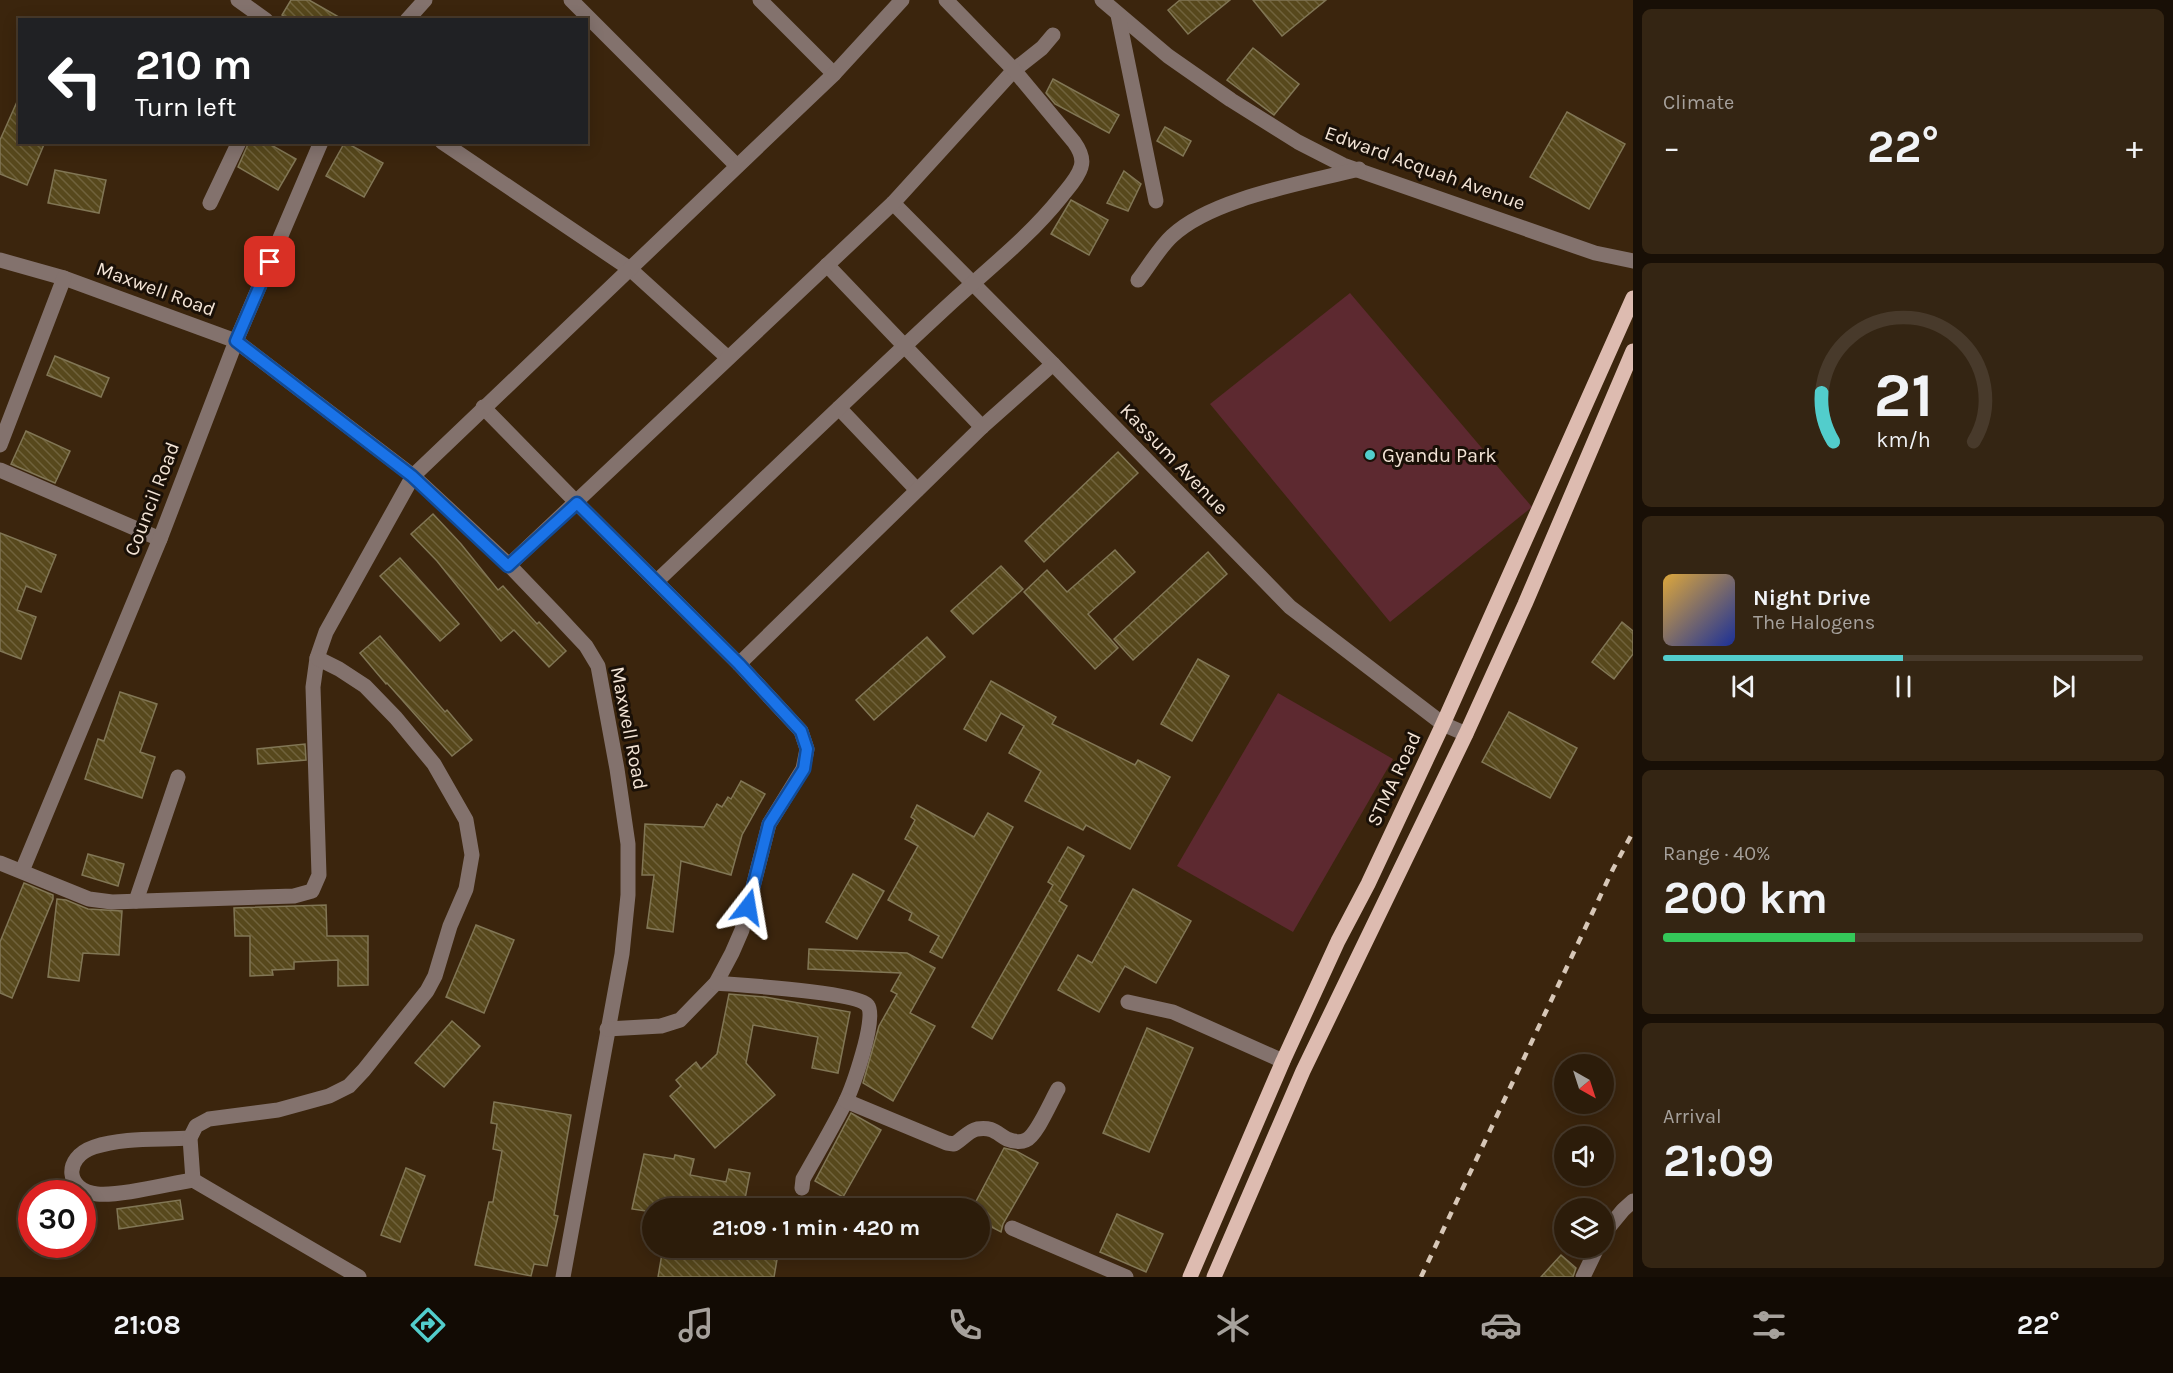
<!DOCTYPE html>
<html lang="en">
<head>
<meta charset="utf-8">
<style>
  body { margin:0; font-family:Karla,sans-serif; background:#342513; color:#f1f3f6; height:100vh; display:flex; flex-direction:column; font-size:22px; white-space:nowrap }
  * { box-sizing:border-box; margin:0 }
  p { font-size:20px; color:#a6a19c }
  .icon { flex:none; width:33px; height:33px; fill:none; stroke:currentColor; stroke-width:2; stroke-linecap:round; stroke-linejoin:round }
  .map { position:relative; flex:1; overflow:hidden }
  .sheet { display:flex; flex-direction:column; gap:9px; padding:9px; background:#180f06; width:540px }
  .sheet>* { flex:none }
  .top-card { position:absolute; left:18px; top:18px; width:570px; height:126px; border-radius:0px; box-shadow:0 3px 15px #0003,0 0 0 2px #483a2b; background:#202124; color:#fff; overflow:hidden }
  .needle { width:39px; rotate:141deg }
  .buttons { position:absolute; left:1554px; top:1054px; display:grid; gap:12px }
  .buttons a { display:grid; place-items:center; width:60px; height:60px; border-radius:50%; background:#2c1c0a; box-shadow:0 3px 15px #0003,0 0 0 2px #483a2b; font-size:30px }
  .speed { position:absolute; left:18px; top:1180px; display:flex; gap:12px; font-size:30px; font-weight:700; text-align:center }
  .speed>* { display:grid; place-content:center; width:78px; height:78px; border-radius:50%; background:#2c1c0a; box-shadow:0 3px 15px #0003,0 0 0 2px #483a2b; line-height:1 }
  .speed .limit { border:9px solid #d22; background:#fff; color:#111 }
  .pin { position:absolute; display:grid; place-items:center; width:51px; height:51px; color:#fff; margin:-26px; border-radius:12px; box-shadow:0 3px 9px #0006 }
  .me { position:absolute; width:66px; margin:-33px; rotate:14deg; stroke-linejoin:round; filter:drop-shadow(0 0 4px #0008) }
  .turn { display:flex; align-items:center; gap:21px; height:126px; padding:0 18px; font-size:27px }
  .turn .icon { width:78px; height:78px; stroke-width:2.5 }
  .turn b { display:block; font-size:42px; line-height:51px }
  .big { font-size:45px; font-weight:700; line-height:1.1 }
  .sheet .widget { flex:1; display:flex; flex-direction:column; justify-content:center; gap:9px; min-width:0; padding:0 21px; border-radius:9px; background:#342513 }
  .sheet .dial { align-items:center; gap:0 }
  .dial svg { height:156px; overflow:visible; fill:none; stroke:#483a2b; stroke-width:7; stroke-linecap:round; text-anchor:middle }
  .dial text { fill:#f1f3f6; stroke:none }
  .song { display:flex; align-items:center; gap:18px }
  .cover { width:72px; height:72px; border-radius:9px; background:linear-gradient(135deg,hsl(40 70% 55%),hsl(230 70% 35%)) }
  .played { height:6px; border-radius:3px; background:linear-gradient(90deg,#52cdcc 50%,#483a2b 50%) }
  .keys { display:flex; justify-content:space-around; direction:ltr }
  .heat { display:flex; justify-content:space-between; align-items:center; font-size:33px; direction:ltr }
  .charge { height:9px; border-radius:4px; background:linear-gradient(90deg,#34c759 40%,#483a2b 0) }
  .trip { position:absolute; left:642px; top:1198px; width:348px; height:60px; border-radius:30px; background:#2c1c0a; box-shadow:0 3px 15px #0003,0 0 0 2px #483a2b; font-weight:700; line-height:60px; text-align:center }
  .menu { display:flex; height:96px; justify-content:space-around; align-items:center; background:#120b04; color:#a6a19c }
  .menu .icon { width:42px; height:42px }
  .menu .selected { color:#52cdcc }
  .menu b { font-size:27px; color:#f1f3f6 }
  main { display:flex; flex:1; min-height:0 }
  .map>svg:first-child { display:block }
  .garden { fill:#5d2930 }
  .building { fill:url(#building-back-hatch); stroke:#817655; stroke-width:1.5 }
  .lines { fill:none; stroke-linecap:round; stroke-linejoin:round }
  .minor { stroke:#83726d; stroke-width:15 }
  .major { stroke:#ddbbb0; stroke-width:15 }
  .rail { stroke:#d7c7b7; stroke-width:4.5; stroke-dasharray:8 8; stroke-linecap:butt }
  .route-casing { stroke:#114b97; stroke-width:15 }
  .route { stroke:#1a73e8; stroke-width:10 }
  .poi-dot { fill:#52cdcc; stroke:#1a1007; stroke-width:2 }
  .labels { text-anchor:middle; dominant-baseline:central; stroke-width:6; stroke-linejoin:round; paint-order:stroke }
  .street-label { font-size:20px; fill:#f3e4d6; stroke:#1a1007 }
  .poi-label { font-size:20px; fill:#f3e4d6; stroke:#1a1007; text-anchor:start }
</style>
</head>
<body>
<main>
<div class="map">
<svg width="1633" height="1277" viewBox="0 0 1633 1277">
  <defs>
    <pattern id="building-back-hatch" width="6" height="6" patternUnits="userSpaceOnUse" patternTransform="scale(1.5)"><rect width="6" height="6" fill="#57481c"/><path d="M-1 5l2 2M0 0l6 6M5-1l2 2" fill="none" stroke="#70623c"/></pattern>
  </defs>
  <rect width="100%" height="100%" fill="#3b250d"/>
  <g class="garden">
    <polygon points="1350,293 1532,507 1390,622 1210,404"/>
    <polygon points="1278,693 1393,759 1293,932 1177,866"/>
  </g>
  <g class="building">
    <polygon points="291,0 309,0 344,20 290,20 282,15"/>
    <polygon points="1180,0 1230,0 1188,34 1168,10"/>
    <polygon points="1253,0 1326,0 1282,36"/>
    <polygon points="1253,48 1299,84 1274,115 1227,80"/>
    <polygon points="1053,79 1119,115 1109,133 1055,104 1046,93"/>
    <polygon points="20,95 20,142 45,142 27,185 0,174 0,140"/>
    <polygon points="1567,112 1625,144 1589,209 1530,177"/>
    <polygon points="1165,127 1191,141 1183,156 1157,141"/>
    <polygon points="249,142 266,142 296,159 278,190 238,167"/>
    <polygon points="345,142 383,163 364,197 326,176"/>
    <polygon points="55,170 106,180 99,213 48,203"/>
    <polygon points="1124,171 1141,184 1128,211 1107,203"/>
    <polygon points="1071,200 1108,220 1089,255 1051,234"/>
    <polygon points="55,356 109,378 101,397 47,375"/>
    <polygon points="26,431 70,451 55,483 11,464"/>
    <polygon points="1118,452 1138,473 1044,562 1025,541"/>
    <polygon points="433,514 461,544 498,590 503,586 537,624 539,622 566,651 549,667 514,630 501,641 437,561 411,534"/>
    <polygon points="0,533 56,555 41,592 26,586 17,610 36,617 21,659 0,651"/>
    <polygon points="1115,550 1135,572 1088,614 1118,648 1095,669 1024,592 1047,570 1067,592"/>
    <polygon points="1208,552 1227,574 1133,660 1114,639"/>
    <polygon points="400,558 459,624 440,641 380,576"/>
    <polygon points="1001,566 1023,589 973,634 951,611"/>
    <polygon points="1622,622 1633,631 1633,654 1614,679 1592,662"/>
    <polygon points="380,636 445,712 447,710 472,740 452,756 387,683 386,684 360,653"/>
    <polygon points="927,637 945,657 874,720 856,700"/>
    <polygon points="1198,659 1229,676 1192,741 1161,724"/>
    <polygon points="991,681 1056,717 1052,724 1135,765 1138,760 1170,777 1130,849 1086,825 1083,830 1025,801 1041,771 1009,753 1024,726 1001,713 986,741 964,729"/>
    <polygon points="120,692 157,704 140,752 155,757 142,798 85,779 98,739 104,741"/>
    <polygon points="1509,712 1577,748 1550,798 1482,762"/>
    <polygon points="305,744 306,760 258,764 257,749"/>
    <polygon points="741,781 765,794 742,835 731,875 681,861 673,932 647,928 654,875 642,875 645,824 704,827 717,804 722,807 728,797 731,799"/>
    <polygon points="917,805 974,837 988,813 1013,827 942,958 930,952 939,936 909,920 912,913 888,900 918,846 905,839 915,820 911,817"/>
    <polygon points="1068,847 1084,856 1059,901 1067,906 992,1039 972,1027 1053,885 1048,882"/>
    <polygon points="88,854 124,864 118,886 82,875"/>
    <polygon points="853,874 884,891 857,939 826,922"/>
    <polygon points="24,883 53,895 53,899 12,998 0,993 0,942"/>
    <polygon points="1133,889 1191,921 1156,983 1125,966 1099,1012 1058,990 1078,955 1092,963"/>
    <polygon points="57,899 66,900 88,909 122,911 119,955 83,953 79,981 48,977"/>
    <polygon points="326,905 327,936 368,936 368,985 338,986 338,960 294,962 294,969 272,970 273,975 250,976 250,936 235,936 234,908"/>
    <polygon points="476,925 514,940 484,1013 446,997"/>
    <polygon points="809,949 907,953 935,968 910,1013 935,1026 893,1101 863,1083 879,1026 897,994 891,991 901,973 808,969"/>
    <polygon points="729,994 765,997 850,1012 838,1073 812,1068 818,1037 753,1025 746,1063 775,1095 715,1148 670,1096 681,1086 676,1080 696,1062 701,1069 717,1054"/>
    <polygon points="452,1021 480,1046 444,1087 415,1063"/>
    <polygon points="1147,1028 1193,1048 1149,1152 1103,1133"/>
    <polygon points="494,1102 571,1115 554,1215 558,1216 547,1266 534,1264 531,1276 475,1265 489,1202 493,1202 502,1151 493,1149 497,1124 491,1123"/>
    <polygon points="851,1113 881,1130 843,1197 815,1181"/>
    <polygon points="1004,1148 1016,1151 1038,1163 1003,1224 1001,1232 980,1221 980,1209 972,1209"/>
    <polygon points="644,1154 674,1159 675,1155 694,1159 690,1175 726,1182 729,1169 750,1173 743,1209 652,1209 652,1212 632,1209"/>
    <polygon points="406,1168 425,1176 400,1242 381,1235"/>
    <polygon points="180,1200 183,1219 119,1229 117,1209"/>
    <polygon points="1117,1214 1163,1234 1146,1272 1100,1252"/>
    <polygon points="663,1248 779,1248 774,1277 658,1277"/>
    <polygon points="1561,1255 1576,1268 1573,1277 1541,1277"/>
  </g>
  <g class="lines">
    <g class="minor">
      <polyline points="238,0 266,20"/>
      <polyline points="571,0 737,166"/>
      <polyline points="760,0 834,74"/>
      <polyline points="1102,0 1168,56 1231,100 1298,142 1343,165 1595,253 1633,261"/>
      <polyline points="1118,15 1156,201"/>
      <polyline points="407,20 425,0"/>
      <polyline points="442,142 630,269 728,358"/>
      <polyline points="210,203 239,142"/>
      <polyline points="893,203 1053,364 1290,607 1443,724 1466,734"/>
      <polyline points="0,260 64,278 236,341 413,476 509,565 557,615 586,646 598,666 617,769 628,844 628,895 622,954 563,1277"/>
      <polyline points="827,265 982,427"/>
      <path d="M1138,280c11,-14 21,-32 34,-44 40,-38 133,-53 187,-67"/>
      <polyline points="483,407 577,503 739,664 801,731 807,749 803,769 769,824 742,930 732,953 716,983 680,1020 661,1026 607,1029"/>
      <polyline points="839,408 917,490"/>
      <polyline points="0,445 64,278"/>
      <polyline points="0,470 160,539"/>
      <polyline points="509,565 893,203 1014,70 1042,48 1053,35"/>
      <path d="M657,581c94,-89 188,-180 283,-268 41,-39 86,-72 121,-116 7,-9 17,-19 20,-30 3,-9 -2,-18 -7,-25l-60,-72 -68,-70"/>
      <polyline points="739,664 982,427 1053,364"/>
      <polyline points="0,863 89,899 112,902 294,896 312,891 319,875 313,687 317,658 326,632 413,476 834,74 902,0"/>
      <polyline points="22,871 160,539 236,341 321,142"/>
      <polyline points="136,901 178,777"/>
      <path d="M716,983c22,2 143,9 152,23 9,13 -16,83 -23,97 -13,26 -28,51 -42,76l-1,9"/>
      <polyline points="1128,1002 1173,1012 1283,1061"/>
      <path d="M846,1101l101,42 7,1c8,-4 14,-13 23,-15 16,-2 18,3 30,10 5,2 13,4 19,1 11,-5 25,-39 32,-51"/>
      <path d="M190,1138c-31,2 -67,-1 -96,9 -32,11 -28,44 3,47 25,2 71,-10 96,-14l166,97"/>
      <polyline points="193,1180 190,1138 196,1126 209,1119 278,1110 329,1096 349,1086 364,1070 427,991 435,976 450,926 466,889 472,855 466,820 434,764 396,718 365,686 339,669 317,658"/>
      <polyline points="1012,1228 1126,1277"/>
      <polyline points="1604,1233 1623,1210 1633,1201"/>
      <polyline points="1583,1277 1597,1248"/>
    </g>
    <g class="major">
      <polyline points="1190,1277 1283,1061 1338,941 1368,884 1443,724 1633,298"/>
      <polyline points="1214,1277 1303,1071 1466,734 1525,604 1633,351"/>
    </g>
    <polyline class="rail" points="1421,1277 1613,869 1633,832"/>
  </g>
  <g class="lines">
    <g class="route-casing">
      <polyline id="route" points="270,262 236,341 412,476 508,566 577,503 739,664 801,731 807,749 804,769 769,824 748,907"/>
    </g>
    <use href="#route" class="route"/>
  </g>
  <circle class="poi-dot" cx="1370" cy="455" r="6"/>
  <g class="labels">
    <g class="street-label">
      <text transform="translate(1425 168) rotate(20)">Edward Acquah Avenue</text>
      <text transform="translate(156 289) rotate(20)">Maxwell Road</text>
      <text transform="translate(1174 459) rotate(46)">Kassum Avenue</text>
      <text transform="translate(152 499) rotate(-69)">Council Road</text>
      <text transform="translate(629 728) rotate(79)">Maxwell Road</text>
      <text transform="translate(1394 779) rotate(-65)">STMA Road</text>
    </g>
    <g class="poi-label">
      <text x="1382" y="455">Gyandu Park</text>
    </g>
  </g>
</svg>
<div class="buttons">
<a><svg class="needle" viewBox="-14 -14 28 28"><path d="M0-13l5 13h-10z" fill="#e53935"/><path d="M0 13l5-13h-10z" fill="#a6a19c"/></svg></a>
<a><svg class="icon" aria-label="sound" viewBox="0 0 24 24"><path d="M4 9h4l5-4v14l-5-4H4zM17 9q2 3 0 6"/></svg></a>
<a><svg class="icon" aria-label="layers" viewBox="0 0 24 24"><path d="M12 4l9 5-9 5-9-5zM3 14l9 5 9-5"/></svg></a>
</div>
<div class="speed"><div class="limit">30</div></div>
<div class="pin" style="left:270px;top:262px;background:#d93025"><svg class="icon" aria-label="arrive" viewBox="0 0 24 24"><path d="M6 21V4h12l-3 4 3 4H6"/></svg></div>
<svg class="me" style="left:748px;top:907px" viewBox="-20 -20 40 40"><path d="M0-17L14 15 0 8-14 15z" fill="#1a73e8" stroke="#fff" stroke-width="4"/></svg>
<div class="trip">21:09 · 1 min · 420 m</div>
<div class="top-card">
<div class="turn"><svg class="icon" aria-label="left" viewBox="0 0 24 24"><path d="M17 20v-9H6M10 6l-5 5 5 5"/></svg><div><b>210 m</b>Turn left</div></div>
</div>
</div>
<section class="sheet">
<div class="widget"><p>Climate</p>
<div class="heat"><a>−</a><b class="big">22°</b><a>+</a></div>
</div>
<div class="widget dial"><svg viewBox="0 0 100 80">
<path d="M14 69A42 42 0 1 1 86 69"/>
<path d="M14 69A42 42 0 0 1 8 44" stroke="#52cdcc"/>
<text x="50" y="56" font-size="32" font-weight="700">21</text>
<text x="50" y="72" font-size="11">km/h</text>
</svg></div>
<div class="widget">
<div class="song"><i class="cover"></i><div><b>Night Drive</b><p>The Halogens</p></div></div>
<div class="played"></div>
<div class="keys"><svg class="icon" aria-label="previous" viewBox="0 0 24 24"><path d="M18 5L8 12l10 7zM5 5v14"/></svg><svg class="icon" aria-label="pause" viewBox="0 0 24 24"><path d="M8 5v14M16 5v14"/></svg><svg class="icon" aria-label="next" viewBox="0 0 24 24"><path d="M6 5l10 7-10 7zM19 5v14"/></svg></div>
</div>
<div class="widget"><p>Range · 40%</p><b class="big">200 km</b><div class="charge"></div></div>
<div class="widget"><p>Arrival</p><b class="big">21:09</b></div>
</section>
</main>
<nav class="menu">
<b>21:08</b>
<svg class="icon selected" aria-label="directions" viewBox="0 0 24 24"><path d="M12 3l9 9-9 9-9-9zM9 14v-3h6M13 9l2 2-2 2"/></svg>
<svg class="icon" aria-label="music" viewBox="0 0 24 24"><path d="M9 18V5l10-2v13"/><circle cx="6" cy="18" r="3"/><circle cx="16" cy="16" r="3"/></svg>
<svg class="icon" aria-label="phone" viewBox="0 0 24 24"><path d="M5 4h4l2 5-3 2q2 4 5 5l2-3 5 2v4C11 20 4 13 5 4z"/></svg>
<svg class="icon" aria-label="climate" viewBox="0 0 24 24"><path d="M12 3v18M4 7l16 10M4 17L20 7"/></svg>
<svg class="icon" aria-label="car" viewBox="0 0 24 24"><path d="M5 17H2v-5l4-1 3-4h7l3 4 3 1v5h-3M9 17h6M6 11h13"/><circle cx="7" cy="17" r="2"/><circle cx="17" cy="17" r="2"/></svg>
<svg class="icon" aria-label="filters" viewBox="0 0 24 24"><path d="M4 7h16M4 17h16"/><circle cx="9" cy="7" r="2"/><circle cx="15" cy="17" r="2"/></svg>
<b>22°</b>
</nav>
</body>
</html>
